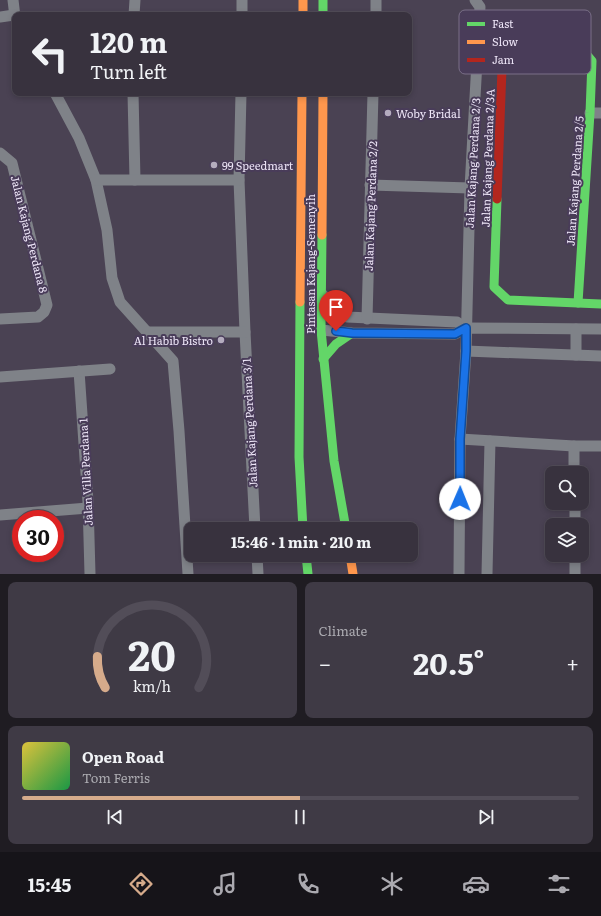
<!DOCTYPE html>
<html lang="en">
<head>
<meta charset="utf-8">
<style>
  body { margin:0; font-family:Literata,serif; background:#3f3a45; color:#f1f3f6; height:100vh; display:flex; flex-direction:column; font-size:15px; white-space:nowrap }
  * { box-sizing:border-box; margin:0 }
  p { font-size:13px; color:#abaab0 }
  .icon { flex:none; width:22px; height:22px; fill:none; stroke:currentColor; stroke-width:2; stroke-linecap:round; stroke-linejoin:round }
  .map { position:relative; height:574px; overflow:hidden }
  .panel { display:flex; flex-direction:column; gap:8px; padding:8px; background:#1f1c22; flex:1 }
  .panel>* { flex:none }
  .guide { position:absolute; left:12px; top:12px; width:400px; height:84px; border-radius:8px; box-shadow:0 2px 6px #0003,0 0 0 1px #524d58; background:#38323e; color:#f1f3f6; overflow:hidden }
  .buttons { position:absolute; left:545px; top:466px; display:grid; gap:8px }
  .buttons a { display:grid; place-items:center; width:44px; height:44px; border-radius:8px; background:#38323e; box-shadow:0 2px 6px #0003,0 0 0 1px #524d58; font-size:20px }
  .speed { position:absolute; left:12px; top:510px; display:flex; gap:8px; font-size:20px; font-weight:700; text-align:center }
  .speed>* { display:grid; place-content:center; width:52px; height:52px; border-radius:50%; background:#38323e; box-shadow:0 2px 6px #0003,0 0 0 1px #524d58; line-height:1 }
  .speed .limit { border:6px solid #d22; background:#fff; color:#111 }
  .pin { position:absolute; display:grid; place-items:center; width:34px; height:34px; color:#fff; margin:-41px -17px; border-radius:50% 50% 50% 0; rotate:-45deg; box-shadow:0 0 4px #0007 }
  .pin .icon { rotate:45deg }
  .me { position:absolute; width:44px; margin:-22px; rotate:1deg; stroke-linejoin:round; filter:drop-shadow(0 0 3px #0008) }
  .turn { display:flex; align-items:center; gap:14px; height:84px; padding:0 12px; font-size:18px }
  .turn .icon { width:52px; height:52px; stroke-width:2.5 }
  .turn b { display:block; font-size:28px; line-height:34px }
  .big { font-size:30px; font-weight:700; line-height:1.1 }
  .panel .tile { flex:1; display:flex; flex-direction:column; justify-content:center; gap:6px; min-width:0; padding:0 14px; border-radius:8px; background:#3f3a45 }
  .panel .dial { align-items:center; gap:0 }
  .dial svg { height:104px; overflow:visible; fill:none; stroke:#524d58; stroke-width:7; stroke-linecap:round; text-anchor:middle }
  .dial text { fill:#f1f3f6; stroke:none }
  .song { display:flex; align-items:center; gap:12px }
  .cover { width:48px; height:48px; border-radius:6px; background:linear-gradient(135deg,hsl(50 70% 55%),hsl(140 70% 35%)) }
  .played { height:4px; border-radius:2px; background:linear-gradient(90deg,#d6ab8b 50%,#524d58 50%) }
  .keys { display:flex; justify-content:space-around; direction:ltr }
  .heat { display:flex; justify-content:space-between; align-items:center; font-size:22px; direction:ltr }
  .panel .tiles { flex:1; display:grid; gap:8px; grid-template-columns:1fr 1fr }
  .tile:last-child { grid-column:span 2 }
  .trip { position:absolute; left:184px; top:522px; width:234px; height:40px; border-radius:8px; background:#38323e; box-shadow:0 2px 6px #0003,0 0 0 1px #524d58; font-weight:700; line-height:40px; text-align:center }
  .tabs { display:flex; height:64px; justify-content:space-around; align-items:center; background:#161419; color:#abaab0 }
  .tabs .icon { width:28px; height:28px }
  .tabs .active { color:#d6ab8b }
  .tabs b { font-size:18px; color:#f1f3f6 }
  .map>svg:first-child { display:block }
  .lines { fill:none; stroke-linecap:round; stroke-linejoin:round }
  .street { stroke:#7f8288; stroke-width:11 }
  .fast { stroke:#63d668; stroke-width:9 }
  .slow { stroke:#ff974d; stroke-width:9 }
  .jam { stroke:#b3261e; stroke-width:9 }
  .route-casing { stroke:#114b97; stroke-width:10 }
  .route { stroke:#1a73e8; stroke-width:7 }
  .poi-dot { fill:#b4acbe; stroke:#493c59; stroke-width:1.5 }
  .labels { text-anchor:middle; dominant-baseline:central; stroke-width:4; stroke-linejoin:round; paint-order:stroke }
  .poi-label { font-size:11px; fill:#ede5f7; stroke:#493c59; text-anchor:start }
  .street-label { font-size:11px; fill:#ede5f7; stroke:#493c59 }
  .key { fill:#493c59; stroke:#7a6f88; stroke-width:1 }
  .key-label { font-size:11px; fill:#ede5f7 }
</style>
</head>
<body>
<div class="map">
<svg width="601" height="574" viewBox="0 0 601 574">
  <rect width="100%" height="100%" fill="#4a4253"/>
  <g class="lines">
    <g class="street">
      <polyline points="13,0 15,17"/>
      <polyline points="134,15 135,0"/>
      <polyline points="242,15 242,0"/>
      <polyline points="376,15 376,0"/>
      <polyline points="0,17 14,15"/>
      <polyline points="55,93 79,138 96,180 107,230 112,278 120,302 173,361 179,431 188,574"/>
      <polyline points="133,93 135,180"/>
      <polyline points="241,93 239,180 245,332 255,529"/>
      <polyline points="590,113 601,113"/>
      <polyline points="0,153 12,163 47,305 44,312 38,317 0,319"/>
      <polyline points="96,180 239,180"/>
      <polyline points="370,185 470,188"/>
      <path d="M323,295c7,10 14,16 24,22l110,5 9,6"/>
      <polyline points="367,319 373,93"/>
      <polyline points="321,330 352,333 455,334 466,328 601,329"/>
      <polyline points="148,332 245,332"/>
      <polyline points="466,351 601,356"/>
      <polyline points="576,355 576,329"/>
      <polyline points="79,371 88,502 90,574"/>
      <polyline points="0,377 110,369"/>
      <polyline points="460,439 574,446 601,446"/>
      <polyline points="574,446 574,473"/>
      <polyline points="575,503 575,525"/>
      <polyline points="0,515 88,508"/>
      <polyline points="257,555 258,574"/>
      <polyline points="575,555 575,574"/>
      <polyline points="459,574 460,439 466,351 470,188 480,7 475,0"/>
      <polyline points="487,574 490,441"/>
    </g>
    <g class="fast">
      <polyline points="323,0 323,15"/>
      <polyline points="557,48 581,48 592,61 590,113 578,303"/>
      <polyline points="497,199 494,287 508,300 601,304"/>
      <polyline points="322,235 321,330 334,461 346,529"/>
      <polyline points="300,302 299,457 303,529"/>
      <polyline points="323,359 336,344 352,333"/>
      <polyline points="306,555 308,574"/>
    </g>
    <g class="slow">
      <polyline points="303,0 303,15"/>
      <polyline points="322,235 323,93"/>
      <polyline points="300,302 302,93"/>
      <polyline points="350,555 353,574"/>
    </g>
    <polyline class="jam" points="497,199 502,69 504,56 517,47 557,48"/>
  </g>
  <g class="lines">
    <g class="route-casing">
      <polyline id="route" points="336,331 352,333 455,334 466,328 466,351 460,439 460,499"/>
    </g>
    <use href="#route" class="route"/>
  </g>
  <g class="poi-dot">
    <circle cx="388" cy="113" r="4"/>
    <circle cx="214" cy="165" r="4"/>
    <circle cx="221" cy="340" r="4"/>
  </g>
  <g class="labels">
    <g class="poi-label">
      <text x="396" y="113">Woby Bridal</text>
      <text x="222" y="165">99 Speedmart</text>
      <text x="213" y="340" text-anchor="end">Al Habib Bistro</text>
    </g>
    <g class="street-label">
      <text transform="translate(487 158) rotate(-88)">Jalan Kajang Perdana 2/3A</text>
      <text transform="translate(472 163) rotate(-87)">Jalan Kajang Perdana 2/3</text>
      <text transform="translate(574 181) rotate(-86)">Jalan Kajang Perdana 2/5</text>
      <text transform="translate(370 206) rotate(-88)">Jalan Kajang Perdana 2/2</text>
      <text transform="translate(30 234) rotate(76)">Jalan Kajang Perdana 8</text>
      <text transform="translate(310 264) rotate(-90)">Pintasan Kajang-Semenyih</text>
      <text transform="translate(249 423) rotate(-93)">Jalan Kajang Perdana 3/1</text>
      <text transform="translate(85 472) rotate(-93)">Jalan Villa Perdana 1</text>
    </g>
  </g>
  <rect x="459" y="10" width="132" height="64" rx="6" class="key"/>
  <rect x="467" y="22" width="18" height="4" fill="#63d668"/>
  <rect x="467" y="40" width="18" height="4" fill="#ff974d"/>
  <rect x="467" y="58" width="18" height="4" fill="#b3261e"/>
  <g class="key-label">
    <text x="492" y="28">Fast</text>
    <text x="492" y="46">Slow</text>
    <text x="492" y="64">Jam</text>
  </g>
</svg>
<div class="buttons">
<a><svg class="icon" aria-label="search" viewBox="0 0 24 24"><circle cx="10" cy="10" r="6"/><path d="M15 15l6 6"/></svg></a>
<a><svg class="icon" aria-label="layers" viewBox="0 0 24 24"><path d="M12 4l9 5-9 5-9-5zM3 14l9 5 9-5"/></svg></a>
</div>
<div class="speed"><div class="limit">30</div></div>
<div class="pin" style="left:336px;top:331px;background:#d93025"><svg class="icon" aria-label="arrive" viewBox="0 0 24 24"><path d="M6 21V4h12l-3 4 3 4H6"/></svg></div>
<svg class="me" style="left:460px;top:499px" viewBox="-20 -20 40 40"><circle r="19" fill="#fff"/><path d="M0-13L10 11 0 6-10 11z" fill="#1a73e8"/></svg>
<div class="trip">15:46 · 1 min · 210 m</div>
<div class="guide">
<div class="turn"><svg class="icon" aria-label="left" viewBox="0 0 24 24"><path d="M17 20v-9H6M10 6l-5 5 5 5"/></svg><div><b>120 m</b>Turn left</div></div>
</div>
</div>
<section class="panel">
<div class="tiles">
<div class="tile dial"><svg viewBox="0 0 100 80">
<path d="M14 69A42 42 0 1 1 86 69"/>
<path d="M14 69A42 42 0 0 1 8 45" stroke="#d6ab8b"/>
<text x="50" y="56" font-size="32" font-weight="700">20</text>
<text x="50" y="72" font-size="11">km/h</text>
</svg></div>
<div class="tile"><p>Climate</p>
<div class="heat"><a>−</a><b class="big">20.5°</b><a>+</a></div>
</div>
<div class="tile">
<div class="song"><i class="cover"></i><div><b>Open Road</b><p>Tom Ferris</p></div></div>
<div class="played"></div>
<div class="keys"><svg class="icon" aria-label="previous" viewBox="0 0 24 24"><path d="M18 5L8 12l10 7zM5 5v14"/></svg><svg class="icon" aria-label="pause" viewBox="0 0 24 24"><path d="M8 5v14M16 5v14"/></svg><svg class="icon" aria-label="next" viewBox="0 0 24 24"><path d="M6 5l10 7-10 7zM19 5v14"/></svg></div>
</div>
</div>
</section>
<nav class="tabs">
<b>15:45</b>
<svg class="icon active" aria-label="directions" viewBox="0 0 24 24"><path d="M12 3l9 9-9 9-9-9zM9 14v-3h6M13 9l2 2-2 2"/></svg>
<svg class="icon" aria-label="music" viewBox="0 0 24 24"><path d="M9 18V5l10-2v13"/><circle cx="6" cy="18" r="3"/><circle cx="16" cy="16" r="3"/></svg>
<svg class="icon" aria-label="phone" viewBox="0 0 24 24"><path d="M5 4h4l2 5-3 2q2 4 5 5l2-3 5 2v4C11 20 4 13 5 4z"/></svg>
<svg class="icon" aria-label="climate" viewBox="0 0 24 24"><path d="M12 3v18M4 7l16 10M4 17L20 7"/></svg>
<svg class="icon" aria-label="car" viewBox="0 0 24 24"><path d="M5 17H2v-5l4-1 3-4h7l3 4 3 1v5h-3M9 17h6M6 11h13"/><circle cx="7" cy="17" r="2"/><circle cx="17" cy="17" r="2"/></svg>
<svg class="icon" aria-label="filters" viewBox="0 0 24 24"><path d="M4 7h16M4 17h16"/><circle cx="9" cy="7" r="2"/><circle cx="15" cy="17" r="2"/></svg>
</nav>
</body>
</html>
